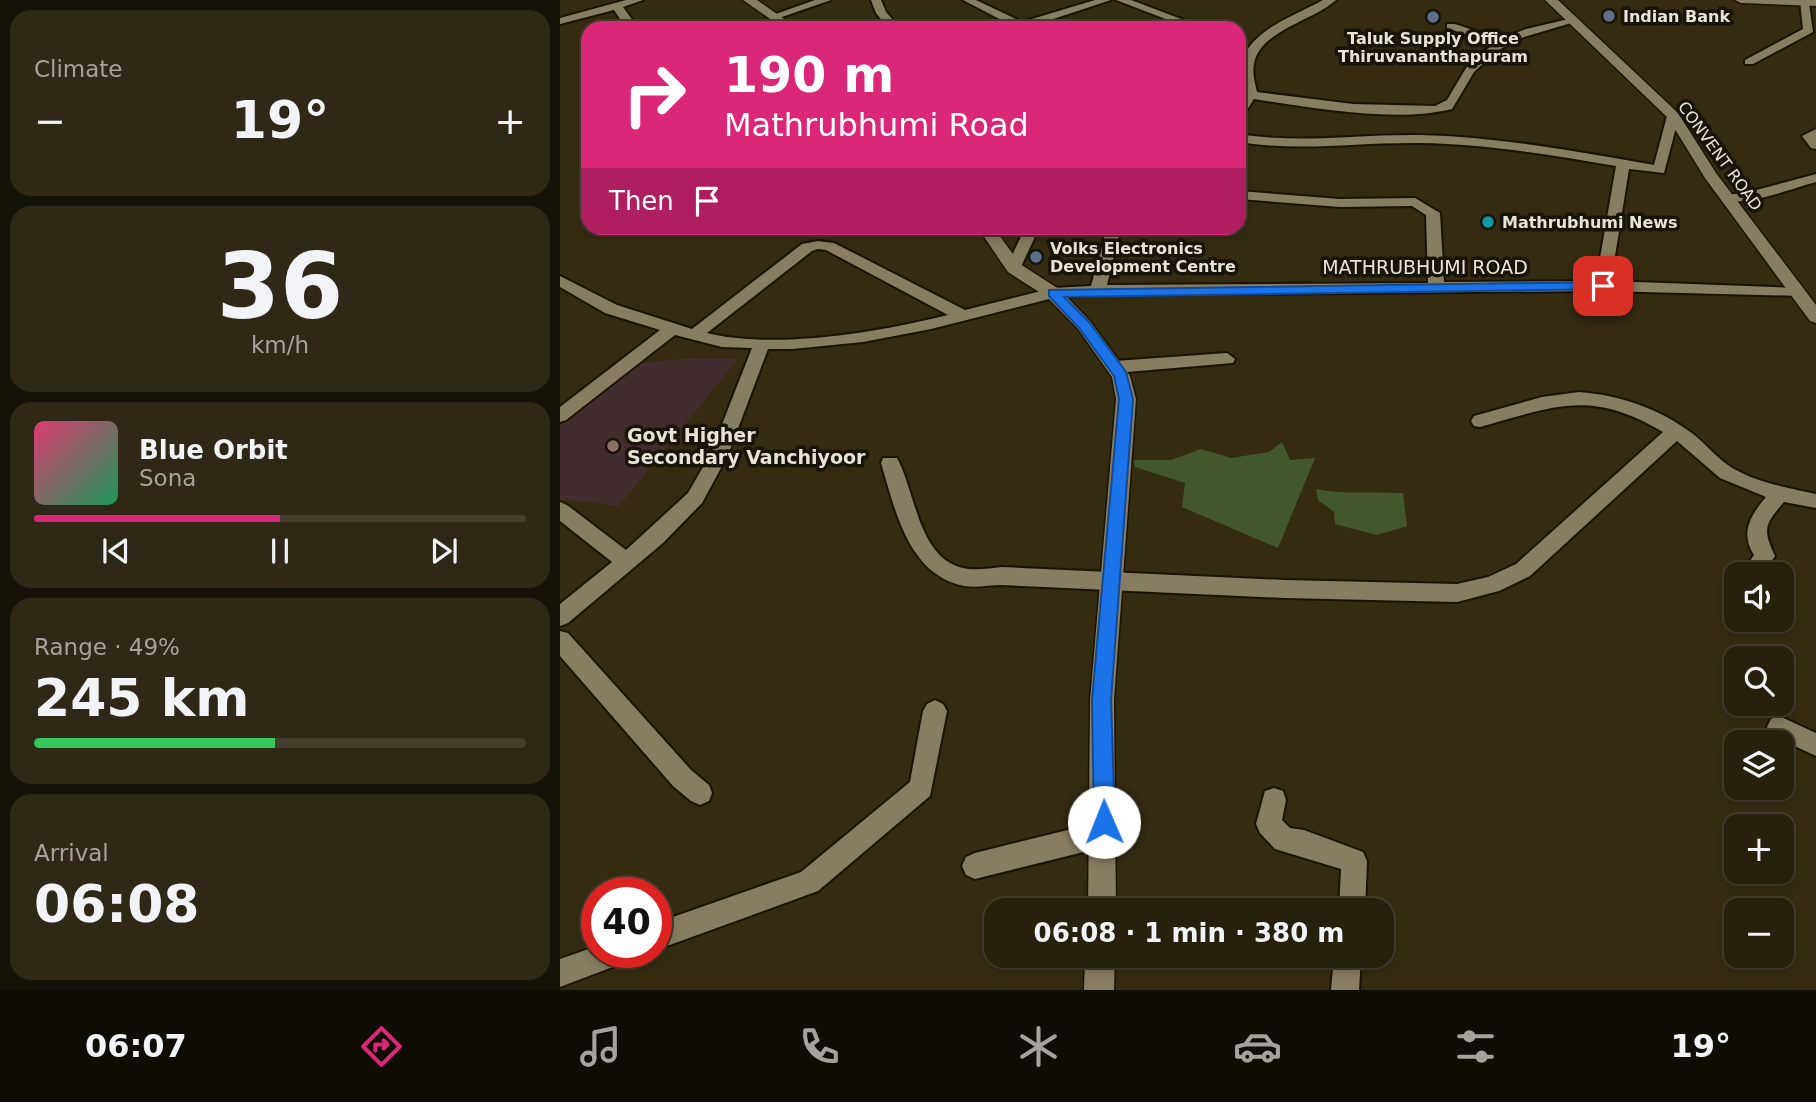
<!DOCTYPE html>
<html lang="en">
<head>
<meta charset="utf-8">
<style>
  body { margin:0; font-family:"DejaVu Sans",sans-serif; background:#2f2816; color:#f1f3f6; height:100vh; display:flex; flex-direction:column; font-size:26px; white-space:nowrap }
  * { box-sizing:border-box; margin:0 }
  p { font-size:23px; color:#a4a39d }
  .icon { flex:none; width:38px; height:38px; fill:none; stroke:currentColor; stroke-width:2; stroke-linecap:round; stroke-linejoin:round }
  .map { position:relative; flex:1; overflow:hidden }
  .side { display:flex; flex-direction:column; gap:10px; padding:10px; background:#151207; width:560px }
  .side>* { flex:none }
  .guide { position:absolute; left:21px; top:21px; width:665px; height:214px; border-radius:21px; box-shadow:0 4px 10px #0003,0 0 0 2px #433e2e; background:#db2777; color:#fff; overflow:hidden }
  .controls { position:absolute; left:1164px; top:562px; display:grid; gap:14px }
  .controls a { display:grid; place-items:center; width:70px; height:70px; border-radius:14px; background:#27200d; box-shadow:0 4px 10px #0003,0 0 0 2px #433e2e; font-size:35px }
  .speed { position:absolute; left:21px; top:877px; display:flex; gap:14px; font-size:35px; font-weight:700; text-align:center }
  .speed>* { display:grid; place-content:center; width:91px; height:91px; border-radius:50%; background:#27200d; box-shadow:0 4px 10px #0003,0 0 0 2px #433e2e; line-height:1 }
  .speed .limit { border:10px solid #d22; background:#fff; color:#111 }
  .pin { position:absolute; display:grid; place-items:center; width:60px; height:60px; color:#fff; margin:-30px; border-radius:14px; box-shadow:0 4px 10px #0006 }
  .me { position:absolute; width:77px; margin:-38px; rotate:359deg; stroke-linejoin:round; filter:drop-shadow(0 0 5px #0008) }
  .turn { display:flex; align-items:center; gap:24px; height:147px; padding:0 28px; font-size:32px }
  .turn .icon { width:91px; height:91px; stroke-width:2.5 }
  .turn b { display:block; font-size:49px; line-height:60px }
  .then { display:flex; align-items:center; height:66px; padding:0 28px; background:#0003; gap:14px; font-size:26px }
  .big { font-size:52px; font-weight:700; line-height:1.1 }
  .side .card { flex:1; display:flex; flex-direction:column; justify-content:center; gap:10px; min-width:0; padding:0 24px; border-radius:21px; background:#2f2816 }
  .side .dial { align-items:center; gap:0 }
  .dial b { font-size:91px; line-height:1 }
  .song { display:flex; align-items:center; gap:21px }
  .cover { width:84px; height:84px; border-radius:10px; background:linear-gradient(135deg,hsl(340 70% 55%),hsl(150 70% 35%)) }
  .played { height:7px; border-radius:4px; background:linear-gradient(90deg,#db2777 50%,#433e2e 50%) }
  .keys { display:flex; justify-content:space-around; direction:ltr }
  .heat { display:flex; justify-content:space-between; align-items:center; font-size:38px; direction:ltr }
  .charge { height:10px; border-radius:5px; background:linear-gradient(90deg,#34c759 49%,#433e2e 0) }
  .trip { position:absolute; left:424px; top:898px; width:410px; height:70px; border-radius:21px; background:#27200d; box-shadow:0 4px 10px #0003,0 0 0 2px #433e2e; font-weight:700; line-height:70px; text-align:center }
  .menu { display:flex; height:112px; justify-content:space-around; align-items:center; background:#100d05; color:#a4a39d }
  .menu .icon { width:49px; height:49px }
  .menu .active { color:#db2777 }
  .menu b { font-size:32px; color:#f1f3f6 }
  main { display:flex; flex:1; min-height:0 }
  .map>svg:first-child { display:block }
  .education { fill:#412d2d }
  .green { fill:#42582c }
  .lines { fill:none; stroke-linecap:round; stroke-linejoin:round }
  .street-casing { stroke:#1b1300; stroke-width:4 }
  .secondary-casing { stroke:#1b1300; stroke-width:3 }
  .street { fill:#877d61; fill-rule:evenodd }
  .secondary { fill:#877d61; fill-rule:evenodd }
  .route { fill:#1a73e8; stroke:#114b97; stroke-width:2 }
  .service-dot { fill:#5c6f8a; stroke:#181409; stroke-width:2.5 }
  .culture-dot { fill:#0f9aa8; stroke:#181409; stroke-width:2.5 }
  .education-dot { fill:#8d6e63; stroke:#181409; stroke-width:2.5 }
  .labels { text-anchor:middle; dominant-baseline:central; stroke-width:7; stroke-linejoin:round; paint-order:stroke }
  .far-poi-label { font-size:16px; font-weight:bold; fill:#e9e3d4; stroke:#181409; text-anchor:start }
  .far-street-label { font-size:16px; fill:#e9e3d4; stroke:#181409 }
  .street-label { font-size:19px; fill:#e9e3d4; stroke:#181409 }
  .poi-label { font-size:19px; font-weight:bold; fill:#e9e3d4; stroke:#181409; text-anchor:start }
</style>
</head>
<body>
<main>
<section class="side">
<div class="card"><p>Climate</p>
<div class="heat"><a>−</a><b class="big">19°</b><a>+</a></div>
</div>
<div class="card dial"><b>36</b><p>km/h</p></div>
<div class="card">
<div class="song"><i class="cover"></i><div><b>Blue Orbit</b><p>Sona</p></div></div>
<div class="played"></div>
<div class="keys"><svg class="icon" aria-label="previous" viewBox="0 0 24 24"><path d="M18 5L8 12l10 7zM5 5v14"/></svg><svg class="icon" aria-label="pause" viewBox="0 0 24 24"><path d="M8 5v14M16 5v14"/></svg><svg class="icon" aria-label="next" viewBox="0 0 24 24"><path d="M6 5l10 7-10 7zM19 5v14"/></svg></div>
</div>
<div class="card"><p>Range · 49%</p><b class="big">245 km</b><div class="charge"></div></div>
<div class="card"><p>Arrival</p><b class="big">06:08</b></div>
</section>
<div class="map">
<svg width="1256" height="990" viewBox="0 0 1256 990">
  <rect width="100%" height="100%" fill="#342b11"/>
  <polygon class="education" points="131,358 178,359 59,506 0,499 0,426 26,397 72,364"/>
  <g class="green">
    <polygon points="722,442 730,460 755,458 718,548 622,507 625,483 575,467 574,460 611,460 641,449 671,458 709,452"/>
    <path d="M756,489c28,6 58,2 87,4l4,33 -30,9 -42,-11 -1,-12 -16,-12z"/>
  </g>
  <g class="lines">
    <g class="street-casing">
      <g id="street">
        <polygon points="66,0 83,0 63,7 78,28 66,28 54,10 0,24 0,18"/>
        <polygon points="255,0 271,0 219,18 210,16"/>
        <polygon points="311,0 321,0 326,12 340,28 328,28 316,13"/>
        <polygon points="403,0 416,0 462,22 535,0 551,0 466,28 448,28 451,25"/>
        <polygon points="556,0 571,0 645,28 629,28"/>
        <path d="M763,0h13c-21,20 -77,31 -82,64 -2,9 1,19 3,28l96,12 82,2 12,-6 19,-32 27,-24 -46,-16v-4h8l45,15 26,-10 47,-11 5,3 -57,17 -24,13 -23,21 -22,37c-55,14 -141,-1 -198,-10l-11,17 -4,1v-13l6,-9c-2,-10 -6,-23 -3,-33 9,-33 55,-47 81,-62z"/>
        <polygon points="1240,1 1249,3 1253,32 1193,64 1185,64 1185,60 1243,29"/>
        <path d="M1113,112l6,4 -15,57 -35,-4 -18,112 187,7 8,5 -2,3 -201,-5 -505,4 -45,3 -122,31 -68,13 -71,7h-24l-40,106 -26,48 -39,40 -95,80 -8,3v-22l52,-42 -52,-41v-19l7,3 59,45 62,-57 22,-38 42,-107 -30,-1 -47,-12 -109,85 -6,2v-15l100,-77 -55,-17 -45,-26v-11l57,29 75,24 110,-85 16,-3 16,2 131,67 88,-22 38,-2 16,-58h14l-14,57 321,-2 -2,-68 -14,-9 -72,1 -101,-8v-8l101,8 75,-1 25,15 4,69 152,-1 20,-115c-65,-11 -130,-22 -196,-23 -61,-1 -120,9 -181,-1v-8c61,10 120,0 181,1 79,2 157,16 234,30l13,-49zM258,249l8,1 122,65c-69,17 -172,35 -241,18l105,-82z"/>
        <polygon points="1256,129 1256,149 1251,148 1242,136"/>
        <path d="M1256,174v8c-19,5 -80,28 -94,16l2,-3 21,-2z"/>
        <polygon points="465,228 479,228 459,271 449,271 446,268"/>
        <polygon points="667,353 675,359 673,363 555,373 547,367 555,361"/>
        <path d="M1019,392c41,3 81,17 114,42 14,11 25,26 41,35 25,14 54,19 82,25v14l-32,-6c-19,22 -22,27 -9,54l-12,18h-22l13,-19c-14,-22 -4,-39 12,-58l-46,-19 -43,-37 -147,135 -31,15 -42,11 -172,-4 -283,-13c-12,0 -26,3 -38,1 -56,-11 -69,-77 -83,-123l2,-5h14c18,32 21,100 66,110 12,3 27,0 39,-1l283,13 172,4 31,-7 28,-13 147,-132c-73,-43 -107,-26 -183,-5l-6,-1 -3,-5 3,-5 68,-19z"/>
        <polygon points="0,631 8,633 131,770 149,785 152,793 149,801 140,805 131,801 113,786 0,656"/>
        <polygon points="375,700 383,704 387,711 370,796 258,891 96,950 96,923 241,872 350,782 363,711 367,704"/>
        <polygon points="1219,716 1256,733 1256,756 1211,735 1207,727 1211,719"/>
        <polygon points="714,788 723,791 726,800 722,820 730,828 744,830 803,852 807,861 805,910 779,910 781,869 715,849 700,833 696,824 705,791"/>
        <polygon points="544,821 553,825 557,834 553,843 544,847 415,879 406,875 402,866 406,857 415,853"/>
        <polygon points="37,946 37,952 70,952 66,962 0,987 0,959"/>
        <polygon points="774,956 801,956 799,990 771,990"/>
      </g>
    </g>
    <g class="secondary-casing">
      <g id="secondary">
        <polygon points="183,0 197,0 237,28 223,28"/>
        <polygon points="985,0 998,0 1118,113 1156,173 1256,305 1256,323 1250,321 1145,178 1108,118"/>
        <polygon points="1175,0 1256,0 1256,6 1181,3"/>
        <polygon points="418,228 434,228 460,264 499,289 530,321 570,376 576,399 554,700 556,910 528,910 530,700 556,399 552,377 518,329 487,297 448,272"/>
        <polygon points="525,956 555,956 554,990 524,990"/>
      </g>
    </g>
    <use href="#street" class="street"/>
    <use href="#secondary" class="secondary"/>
  </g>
  <polygon class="route" points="1043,282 1049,286 1047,289 504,297 529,322 566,372 573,399 551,700 555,822 552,829 544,832 537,829 534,822 532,700 559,399 554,376 519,328 489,296 489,290"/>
  <g class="service-dot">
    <circle cx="1049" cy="16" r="7"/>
    <circle cx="873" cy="17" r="7"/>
    <circle cx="476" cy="257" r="7"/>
  </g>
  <circle class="culture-dot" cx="928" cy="222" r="7"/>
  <circle class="education-dot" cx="53" cy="446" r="7"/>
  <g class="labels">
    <g class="far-poi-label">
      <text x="1063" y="16">Indian Bank</text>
      <text x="873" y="38" text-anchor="middle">Taluk Supply Office<tspan x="873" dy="18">Thiruvananthapuram</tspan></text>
      <text x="942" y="222">Mathrubhumi News</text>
      <text x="490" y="248">Volks Electronics<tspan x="490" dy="18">Development Centre</tspan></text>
    </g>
    <g class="far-street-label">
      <text transform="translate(1160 156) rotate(54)">CONVENT ROAD</text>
    </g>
    <g class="street-label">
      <text x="865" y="267">MATHRUBHUMI ROAD</text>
    </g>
    <g class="poi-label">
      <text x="67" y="435">Govt Higher<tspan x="67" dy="22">Secondary Vanchiyoor</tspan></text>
    </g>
  </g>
</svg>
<div class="controls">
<a><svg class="icon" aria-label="sound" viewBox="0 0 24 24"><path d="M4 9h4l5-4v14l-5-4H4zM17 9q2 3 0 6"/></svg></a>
<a><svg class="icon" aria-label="search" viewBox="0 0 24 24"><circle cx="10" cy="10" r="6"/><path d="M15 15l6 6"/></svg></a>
<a><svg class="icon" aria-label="layers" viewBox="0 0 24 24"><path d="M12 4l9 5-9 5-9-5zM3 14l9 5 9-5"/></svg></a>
<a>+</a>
<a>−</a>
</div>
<div class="speed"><div class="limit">40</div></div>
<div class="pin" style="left:1043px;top:286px;background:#d93025"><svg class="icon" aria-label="arrive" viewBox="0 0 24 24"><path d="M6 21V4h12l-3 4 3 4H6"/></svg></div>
<svg class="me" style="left:544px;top:822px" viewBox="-20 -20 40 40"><circle r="19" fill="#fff"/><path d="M0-13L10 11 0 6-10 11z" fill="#1a73e8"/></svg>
<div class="trip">06:08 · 1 min · 380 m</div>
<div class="guide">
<div class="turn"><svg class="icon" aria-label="right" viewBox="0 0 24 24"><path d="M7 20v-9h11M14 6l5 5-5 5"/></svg><div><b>190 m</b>Mathrubhumi Road</div></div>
<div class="then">Then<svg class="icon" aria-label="arrive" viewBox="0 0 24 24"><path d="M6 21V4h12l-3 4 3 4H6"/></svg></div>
</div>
</div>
</main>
<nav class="menu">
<b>06:07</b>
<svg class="icon active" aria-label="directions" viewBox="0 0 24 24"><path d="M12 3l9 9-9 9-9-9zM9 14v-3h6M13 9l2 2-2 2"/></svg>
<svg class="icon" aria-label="music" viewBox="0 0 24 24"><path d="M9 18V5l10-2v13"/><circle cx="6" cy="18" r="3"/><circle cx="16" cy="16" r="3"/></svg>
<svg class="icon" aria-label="phone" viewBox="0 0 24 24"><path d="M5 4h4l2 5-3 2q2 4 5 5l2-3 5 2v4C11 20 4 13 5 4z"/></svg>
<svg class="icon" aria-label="climate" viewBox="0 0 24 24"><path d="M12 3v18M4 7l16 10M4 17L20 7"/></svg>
<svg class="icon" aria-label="car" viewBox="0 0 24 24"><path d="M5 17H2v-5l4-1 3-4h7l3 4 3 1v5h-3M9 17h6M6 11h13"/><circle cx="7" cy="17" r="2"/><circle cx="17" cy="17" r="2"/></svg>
<svg class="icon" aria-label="filters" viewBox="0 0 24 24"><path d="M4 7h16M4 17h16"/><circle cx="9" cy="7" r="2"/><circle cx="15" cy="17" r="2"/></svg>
<b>19°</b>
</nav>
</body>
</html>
